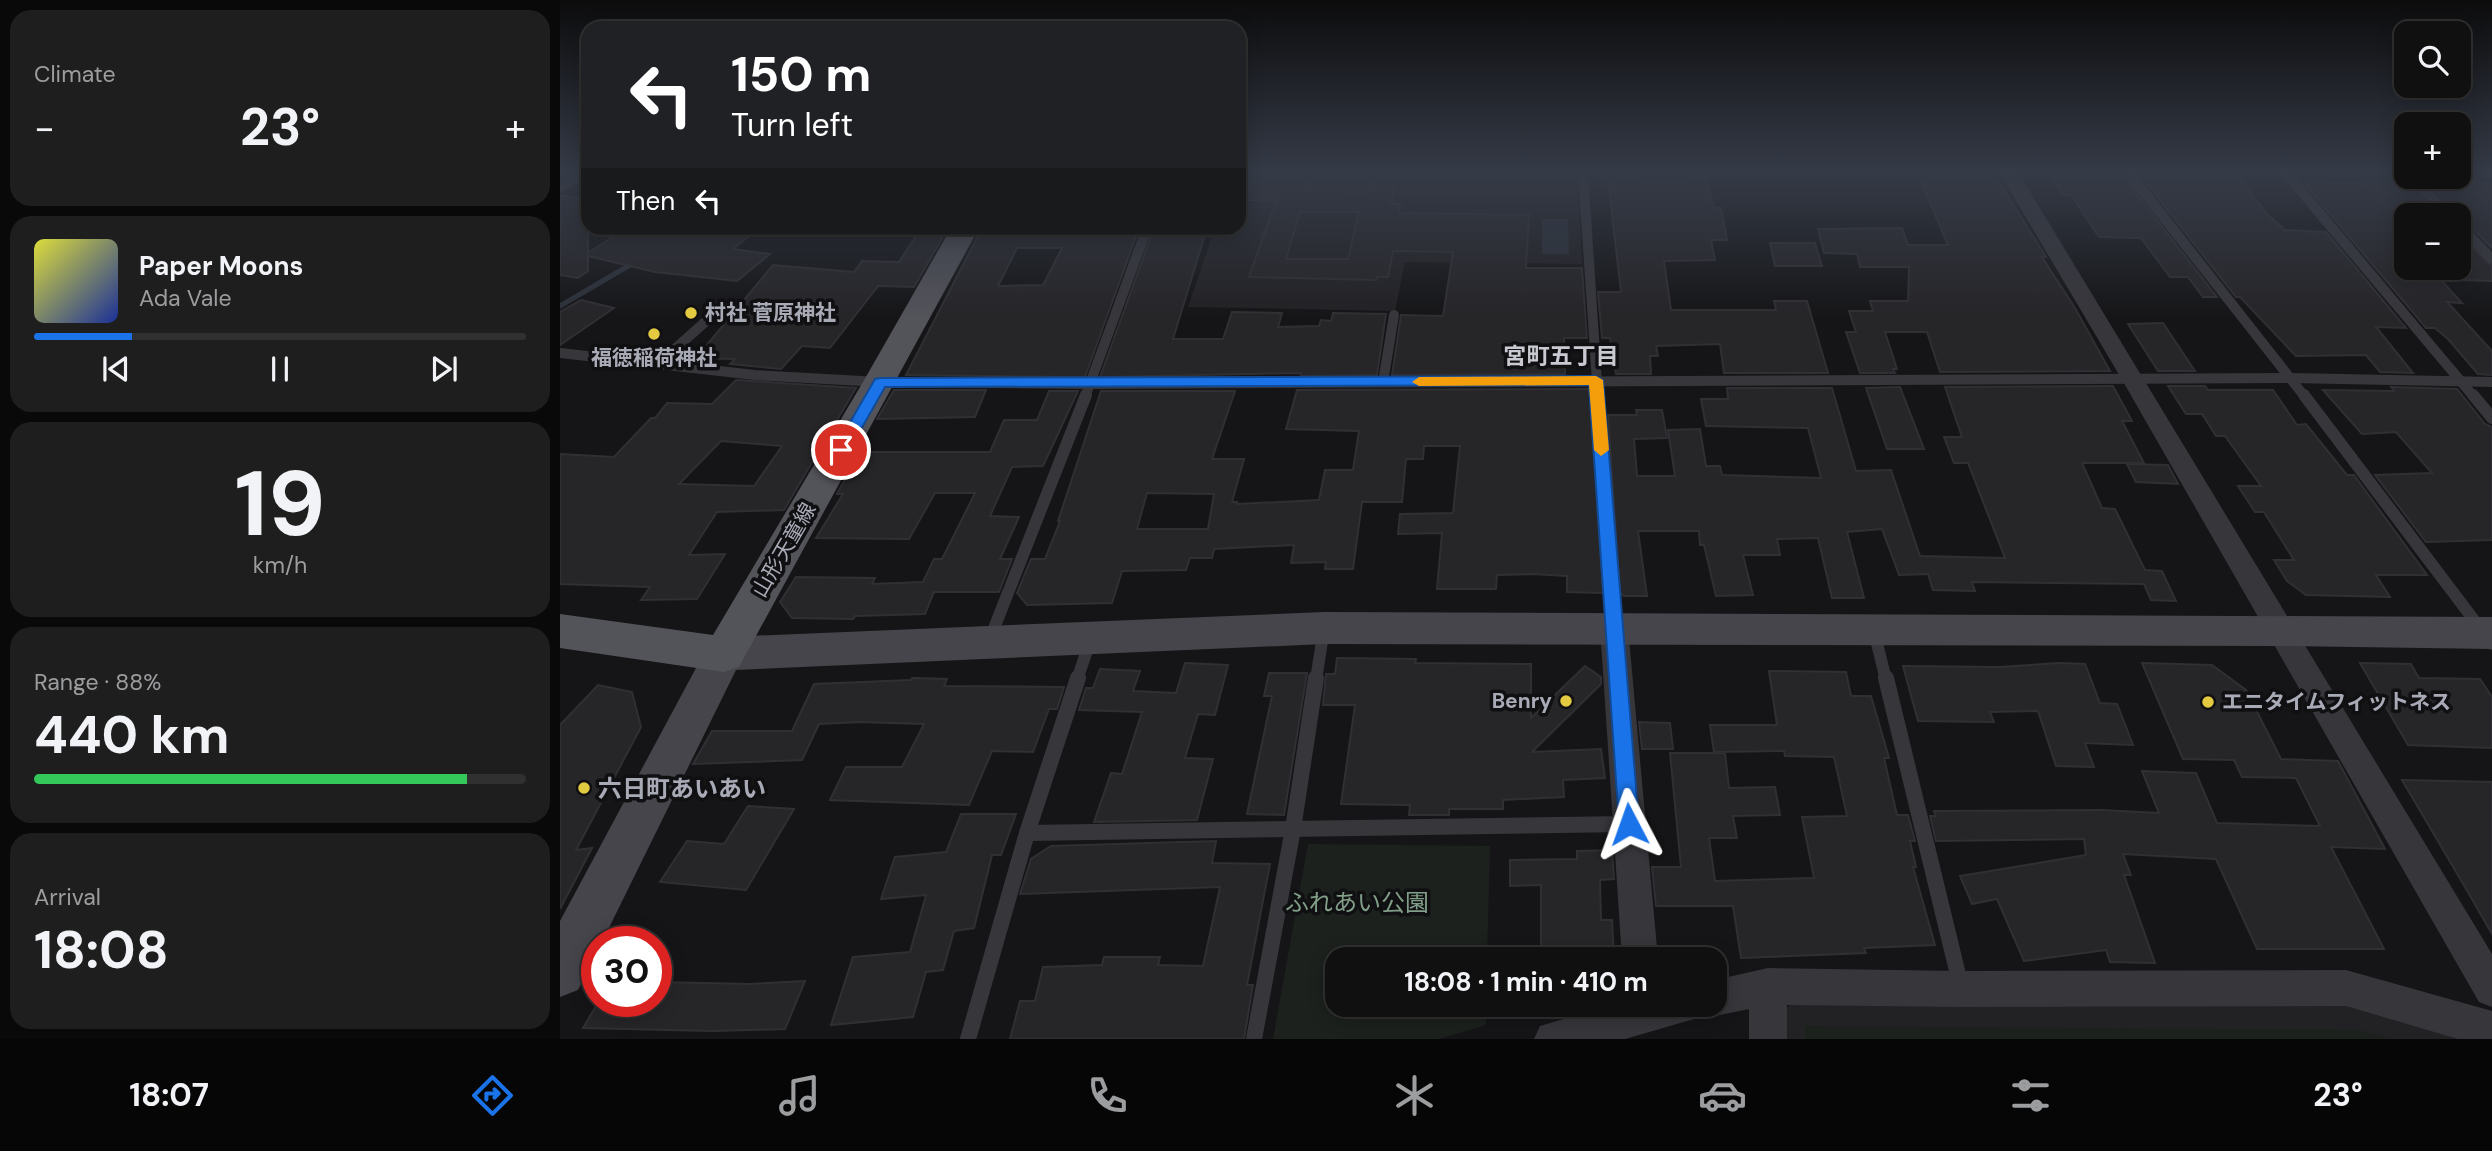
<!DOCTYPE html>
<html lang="en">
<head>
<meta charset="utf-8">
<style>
  body { margin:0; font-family:"DM Sans","Noto Sans JP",sans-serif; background:#1e1e1f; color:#f1f3f6; height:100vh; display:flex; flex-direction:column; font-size:26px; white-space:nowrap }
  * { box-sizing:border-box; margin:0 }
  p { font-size:23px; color:#9c9d9f }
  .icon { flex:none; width:38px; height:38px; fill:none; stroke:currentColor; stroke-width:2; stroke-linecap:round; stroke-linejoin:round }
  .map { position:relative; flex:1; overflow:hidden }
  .sheet { display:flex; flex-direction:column; gap:10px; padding:10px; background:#090909; width:560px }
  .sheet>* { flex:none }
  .hud { position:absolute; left:21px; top:21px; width:665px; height:214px; border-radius:21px; box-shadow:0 4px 18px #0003,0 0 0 2px #303031; background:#202124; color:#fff; overflow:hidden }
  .fabs { position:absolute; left:1834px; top:21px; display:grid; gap:14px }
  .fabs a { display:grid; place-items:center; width:77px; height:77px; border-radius:14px; background:#101011; box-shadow:0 4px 18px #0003,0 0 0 2px #303031; font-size:35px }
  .speed { position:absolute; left:21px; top:926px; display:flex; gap:14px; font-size:35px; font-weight:700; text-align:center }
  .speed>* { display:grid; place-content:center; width:91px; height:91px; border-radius:50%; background:#101011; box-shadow:0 4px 18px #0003,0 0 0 2px #303031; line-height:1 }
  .speed .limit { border:10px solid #d22; background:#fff; color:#111 }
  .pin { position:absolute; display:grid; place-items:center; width:60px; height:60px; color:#fff; margin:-30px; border:4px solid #fff; border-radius:50%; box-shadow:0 2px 7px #0007 }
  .me { position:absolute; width:77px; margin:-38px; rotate:356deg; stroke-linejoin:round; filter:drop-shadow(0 0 5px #0008) }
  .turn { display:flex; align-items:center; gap:24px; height:147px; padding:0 35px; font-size:32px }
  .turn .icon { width:91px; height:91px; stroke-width:2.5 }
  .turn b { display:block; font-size:49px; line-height:60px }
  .then { display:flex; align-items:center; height:66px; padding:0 35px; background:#0003; gap:14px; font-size:26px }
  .big { font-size:52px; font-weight:700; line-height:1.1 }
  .sheet .widget { flex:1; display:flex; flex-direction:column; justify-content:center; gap:10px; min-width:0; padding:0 24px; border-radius:21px; background:#1e1e1f }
  .sheet .dial { align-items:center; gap:0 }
  .dial b { font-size:91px; line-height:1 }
  .song { display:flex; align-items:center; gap:21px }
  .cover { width:84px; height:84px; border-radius:10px; background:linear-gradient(135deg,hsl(60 70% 55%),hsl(230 70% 35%)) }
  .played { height:7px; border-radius:4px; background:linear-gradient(90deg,#1a73e8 20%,#303031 20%) }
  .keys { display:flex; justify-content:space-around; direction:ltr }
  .heat { display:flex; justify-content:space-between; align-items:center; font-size:38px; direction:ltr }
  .charge { height:10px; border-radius:5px; background:linear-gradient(90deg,#34c759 88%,#303031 0) }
  .trip { position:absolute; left:765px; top:947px; width:402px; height:70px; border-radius:21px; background:#101011; box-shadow:0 4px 18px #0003,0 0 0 2px #303031; font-weight:700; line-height:70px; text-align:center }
  .tabs { display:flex; height:112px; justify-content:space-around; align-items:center; background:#060607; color:#9c9d9f }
  .tabs .icon { width:49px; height:49px }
  .tabs .on { color:#1a73e8 }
  .tabs b { font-size:32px; color:#f1f3f6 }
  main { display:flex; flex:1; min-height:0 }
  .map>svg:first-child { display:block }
  .built { fill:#222124 }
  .green { fill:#1c211d }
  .water { fill:#2c313a }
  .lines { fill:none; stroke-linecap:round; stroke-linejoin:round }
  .stream { stroke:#2c313a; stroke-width:5 }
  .building { fill:#262528; stroke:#302f33; stroke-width:2; fill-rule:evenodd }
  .lane-far2 { stroke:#37363b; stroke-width:10 }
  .lane-far1 { stroke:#37363b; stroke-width:12 }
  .lane { stroke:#37363b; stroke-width:16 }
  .street { fill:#37363b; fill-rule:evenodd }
  .secondary { fill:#45454b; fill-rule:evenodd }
  .primary { fill:#53535a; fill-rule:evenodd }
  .route { fill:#1a73e8; stroke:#114b97; stroke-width:2 }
  .slow { fill:#f59e0b }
  .poi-dot { fill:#e3ca41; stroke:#101012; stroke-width:2.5 }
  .labels { text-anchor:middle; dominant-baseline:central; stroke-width:7; stroke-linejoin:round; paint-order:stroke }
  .poi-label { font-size:21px; font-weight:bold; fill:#a8aab6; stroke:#101012; text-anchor:start }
  .street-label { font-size:21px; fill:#a8aab6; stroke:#101012 }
  .neighbourhood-label { font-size:23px; font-weight:bold; fill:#c9c9d2; stroke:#101012 }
  .near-poi-label { font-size:24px; font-weight:bold; fill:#a8aab6; stroke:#101012; text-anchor:start }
  .near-park-label { font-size:24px; fill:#819f88; stroke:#101012 }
</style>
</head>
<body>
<main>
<section class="sheet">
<div class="widget"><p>Climate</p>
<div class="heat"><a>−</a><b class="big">23°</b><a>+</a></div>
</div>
<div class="widget">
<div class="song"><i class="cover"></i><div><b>Paper Moons</b><p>Ada Vale</p></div></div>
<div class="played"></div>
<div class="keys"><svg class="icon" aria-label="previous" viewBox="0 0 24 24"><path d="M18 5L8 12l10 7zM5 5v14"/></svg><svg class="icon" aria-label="pause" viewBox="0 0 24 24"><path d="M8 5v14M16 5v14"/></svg><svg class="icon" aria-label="next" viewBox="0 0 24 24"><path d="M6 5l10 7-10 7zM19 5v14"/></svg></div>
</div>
<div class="widget dial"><b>19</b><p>km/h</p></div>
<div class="widget"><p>Range · 88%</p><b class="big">440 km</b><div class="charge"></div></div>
<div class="widget"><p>Arrival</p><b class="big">18:08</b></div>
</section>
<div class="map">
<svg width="1932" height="1039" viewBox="0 0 1932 1039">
  <rect width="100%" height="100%" fill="#151517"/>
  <g class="built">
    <polygon points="760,172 1017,172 1022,264 845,262 835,311 628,307 655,228 679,228 679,204 694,203 700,186 744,184"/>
    <polygon points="1232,1001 1788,1002 1915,1039 1222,1039 1222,1015"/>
  </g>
  <g class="green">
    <polygon points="748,844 930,846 927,959 777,959 777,1004 926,1005 926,1025 879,1039 713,1039"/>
    <polygon points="1245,1026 1799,1030 1831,1039 1246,1039"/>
  </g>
  <polygon class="water" points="982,219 1008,219 1009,254 982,254"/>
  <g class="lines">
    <polyline class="stream" points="0,306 75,262"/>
  </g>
  <g class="building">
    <path d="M679,172h72l-6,18 64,2 5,-20h24l-7,32h9l-1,9 130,2 -3,53h56l5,70h-23l1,36 -173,1 9,-60 42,1 10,-64 -60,-1 -5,26h-11l-1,3 -127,-3 27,-77h-37zM740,212h59l-11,47h-62z"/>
    <polygon points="1047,172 1082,172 1084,182 1122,182 1119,173 1145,173 1154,208 1161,208 1167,240 1151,240 1155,260 1104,261 1111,310 1216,310 1214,301 1247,301 1268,373 1164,373 1160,344 1096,346 1098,356 1090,356 1091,374 1056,374 1050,338 1042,338 1038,292 1061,292"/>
    <polygon points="1358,174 1434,174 1483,252 1486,257 1482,257 1515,308 1550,371 1380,372 1367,332 1325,332 1337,369 1333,369 1335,373 1300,373 1286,332 1296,332 1289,311 1313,311 1310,301 1348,301 1349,267 1300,267 1297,254 1264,253 1258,229 1342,228 1348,245 1388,245"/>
    <polygon points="1489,174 1561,174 1657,297 1643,297 1628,277 1610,277 1581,238 1539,237 1511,195 1503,195"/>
    <polygon points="1580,175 1678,176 1707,214 1725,230 1766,232 1846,328 1816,327 1853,373 1820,372 1806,355 1736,356 1680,297 1676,297"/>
    <polygon points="1870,179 1932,183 1932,248 1866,182 1873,182"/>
    <polygon points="1805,180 1844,181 1877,214 1835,214 1846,226 1846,268 1870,268 1902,303 1887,302 1932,351 1932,375 1918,374 1888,339 1875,328 1866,328 1743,182 1809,184"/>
    <polygon points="0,195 28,200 28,253 57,234 70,236 81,228 199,228 173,249 210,254 177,281 95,272 28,256 28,271 18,278 0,275"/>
    <polygon points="361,228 388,228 354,287 318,286 270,348 242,346 221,369 170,364 175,359 136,358 213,265 294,272 302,261 339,262"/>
    <path d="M422,228h157l-54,149 -179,-2zM457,248h45l-19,37 -45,1z"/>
    <polygon points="594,228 647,228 613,339 663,339 672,312 722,313 718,327 759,326 761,320 771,321 773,313 826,314 817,375 741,376 741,373 540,377"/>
    <polygon points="1899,235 1932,266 1932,281 1899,280"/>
    <polygon points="1210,243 1255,243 1262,266 1215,266"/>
    <polygon points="21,300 54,308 0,345 0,312"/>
    <polygon points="1603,323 1635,371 1598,371 1568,324"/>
    <path d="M176,380l120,8 -72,122 -67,2 -28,43 36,-1 -28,45 -56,1 9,-13 -90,-3v-130l54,3 37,-39h4l12,-15 45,1zM161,441l61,5 -28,40 -75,-2z"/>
    <polygon points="1553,386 1572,421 1562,421 1584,463 1522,463 1542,508 1555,509 1585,570 1602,571 1616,601 1591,600 1584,584 1412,582 1415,591 1373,590 1368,574 1339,575 1322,529 1287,532 1304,598 1272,598 1258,538 1217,539 1220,555 1183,555 1193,595 1156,596 1144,545 1140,545 1139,531 1078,531 1087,596 1064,596 1060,593 1048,415 1077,415 1076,410 1102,410 1107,438 1074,439 1077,476 1115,476 1108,430 1140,429 1146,466 1160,466 1162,475 1261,478 1248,428 1146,426 1141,399 1168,399 1167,388 1272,388 1296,471 1331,470 1360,556 1445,558 1408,463 1394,463 1384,437 1402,437 1385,387"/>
    <polygon points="1608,386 1645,386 1648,390 1713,390 1737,425 1746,424 1787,475 1794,475 1867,575 1816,575 1830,597 1746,595 1727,581 1714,560 1734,560 1704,512 1695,512 1678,486 1701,486 1665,436 1656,436 1642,414 1626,414"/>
    <polygon points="1340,387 1364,449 1327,449 1306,388"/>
    <polygon points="1831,387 1897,389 1925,424 1932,427 1932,540 1866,542 1815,475 1872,473 1836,432 1802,434 1763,390 1834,391"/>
    <path d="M1030,389l13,204 -36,-1v-16l-34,-2 -36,1 -1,14h-59l5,-56 -44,1 2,-20 53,-1 7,-67h-36l-1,13h-17l-4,43h-40l-9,67h-28l1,-7 -35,1 3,-18 -80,4 -2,9h-22l-4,12 -64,1 -10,32 -85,2 -10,-12 14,-34h14l15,-38h-2l43,-130h134l-23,68h32l-12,43h5v2l82,-4 6,-30h28l6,-39 -73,-2 11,-39zM587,493l67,1 -6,35h-71z"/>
    <polygon points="334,390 426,390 415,417 317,419"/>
    <polygon points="489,391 518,391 483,466 452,467 430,516 459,517 440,559 452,559 439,592 374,592 365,614 295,616 293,619 232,618 220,602 236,577 315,578 312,584 363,582 374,559 382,559 415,493 375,493 349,539 256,538 283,494 277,494 300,452 430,452 444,420 477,420"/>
    <polygon points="1567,464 1608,465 1618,484 1576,482"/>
    <polygon points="777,658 856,659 855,663 971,664 971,718 1025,666 1041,677 1041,684 972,752 1041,749 1045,778 1003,780 1004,797 943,800 943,809 889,809 889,815 849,815 850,805 781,804 795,705 763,705 766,674 775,674"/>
    <polygon points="625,663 668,665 655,715 638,714 625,758 653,759 637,820 534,822 551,773 562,774 582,712 519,710 526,688 533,688 540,669 580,671 573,691 616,693"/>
    <polygon points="1499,663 1525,664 1540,703 1557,704 1573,745 1525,743 1534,767 1496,766 1478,711 1430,712 1434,722 1358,721 1343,666 1439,667"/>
    <polygon points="1582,663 1652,665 1686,690 1721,759 1778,761 1825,849 1771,847 1824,949 1697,949 1656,859 1563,854 1571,875 1564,875 1595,963 1550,962 1546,950 1464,961 1437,899 1412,904 1400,876 1526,855 1524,839 1376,841 1370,816 1376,816 1374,811 1541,810 1599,813 1582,771 1636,773 1657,823 1760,826 1736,778 1682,777 1674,760 1623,759"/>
    <polygon points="1800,663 1851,664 1859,678 1920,679 1932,697 1932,748 1848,745"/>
    <polygon points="1209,671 1286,672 1291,696 1311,696 1329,758 1324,758 1337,815 1348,815 1355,841 1350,841 1356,867 1353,867 1375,945 1304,948 1306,953 1181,958 1173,906 1096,906 1092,867 1121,867 1110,753 1165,753 1169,788 1215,787 1220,815 1173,816 1177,838 1149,838 1155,881 1254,878 1242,817 1287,816 1274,757 1225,756 1224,751 1154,752 1150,725 1217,725"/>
    <polygon points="709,673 747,673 724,815 687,814 712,696 704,696"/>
    <polygon points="352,678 387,679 384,686 504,687 497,709 489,709 473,752 432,751 409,805 270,800 286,767 342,767 364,724 300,722 259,724 242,760 133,764 152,731 232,731 254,684 351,680"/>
    <polygon points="38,685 72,692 81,727 16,850 32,848 0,909 0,725"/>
    <polygon points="1079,722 1110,723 1113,749 1082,749"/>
    <polygon points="1842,780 1932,782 1932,934 1905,887"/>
    <polygon points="188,806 234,809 186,890 100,882 127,841 164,844"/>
    <polygon points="401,814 456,814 441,855 432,855 414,928 394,931 383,970 366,972 353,1017 271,1025 293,957 350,952 366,895 321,899 335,857 386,852"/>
    <polygon points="656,841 652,863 710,864 687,985 693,985 684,1039 450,1039 460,1001 475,1001 483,967 542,965 544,957 600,957 598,965 643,966 660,887 460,894 471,859 491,846"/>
    <polygon points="1052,850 1054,879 1040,880 1041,920 1052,920 1054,959 981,959 981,885 950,886 950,860 1017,859 1017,851"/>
    <polygon points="245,981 225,1029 153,1031 23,1028 39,1001 96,1001 96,982 190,984"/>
  </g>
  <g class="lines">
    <g class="lane-far2">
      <polyline points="1023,172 1038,397"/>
      <polyline points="1568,172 1745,397"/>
      <polyline points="1725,172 1914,397"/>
      <polyline points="1850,177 1889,215"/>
      <polyline points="0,188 25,172"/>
      <polyline points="1899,225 1932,259"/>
      <polyline points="0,353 195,375 320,382 530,384 1731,378 1932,382"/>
      <polyline points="97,365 154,314"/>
      <polyline points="823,382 834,315"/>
      <polyline points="525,397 587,228"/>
    </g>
    <g class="lane-far1">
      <polyline points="1038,395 1054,627"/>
      <polyline points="1744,395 1932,644"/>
      <polyline points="1913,395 1932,418"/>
      <polyline points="1314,631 1326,680"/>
      <polyline points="429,641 526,395"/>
      <polyline points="517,680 530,641"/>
      <polyline points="756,680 764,628"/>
    </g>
    <g class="lane">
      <polyline points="1326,678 1401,987"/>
      <polyline points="467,833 1068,824"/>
      <polyline points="408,1039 467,833 518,678"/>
      <polyline points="694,1039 733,829 756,678"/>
    </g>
    <g class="street">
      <polygon points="1439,172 1458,172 1932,954 1932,1007 1919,1002 1561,378"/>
      <polygon points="1899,172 1932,172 1932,179 1899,176"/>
      <polygon points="1054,615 1064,619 1068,627 1098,959 1062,959 1040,627 1044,619"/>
      <polygon points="1208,968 1401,971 1786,970 1932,1011 1932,1039 1898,1039 1786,1006 1401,1007 1227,1005 1227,1039 1189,1039 1189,1009 1155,1016 1143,1012 1141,1017 1065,1039 974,1039 980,1026 1054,1004 1155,1004 1155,980"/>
    </g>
    <polygon class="secondary" points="764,612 1932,617 1932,649 1721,646 764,644 176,670 42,942 37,942 37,952 18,990 0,997 0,921 150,642 164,637"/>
    <polygon class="primary" points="391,228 419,228 179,667 164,672 0,648 0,614 153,635 303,382"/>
  </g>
  <linearGradient id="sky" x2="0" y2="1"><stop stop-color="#0c0c0d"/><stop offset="0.54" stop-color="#353b47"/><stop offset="1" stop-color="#353b47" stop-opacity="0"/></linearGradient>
  <rect width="1932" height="318" fill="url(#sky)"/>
  <polygon class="route" points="1036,376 1043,380 1079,824 1076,830 1069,833 1062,830 1059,824 1029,385 325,387 287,454 281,456 274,450 315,379 320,378"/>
  <polygon class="slow" points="1036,376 1043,380 1049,450 1041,456 1034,450 1029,385 859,386 852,382 859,377"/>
  <g class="poi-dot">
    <circle cx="131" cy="313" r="7"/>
    <circle cx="94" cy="334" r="7"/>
    <circle cx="1006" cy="701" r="7"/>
    <circle cx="1648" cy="702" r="7"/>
    <circle cx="24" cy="788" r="7"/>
  </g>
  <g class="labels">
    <g class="poi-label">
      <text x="145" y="313">村社 菅原神社</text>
      <text x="94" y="358" text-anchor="middle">福徳稲荷神社</text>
      <text x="992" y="701" text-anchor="end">Benry</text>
      <text x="1662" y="702">エニタイムフィットネス</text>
    </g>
    <g class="street-label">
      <text transform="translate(224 550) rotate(-60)">山形天童線</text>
    </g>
    <g class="neighbourhood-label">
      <text x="1001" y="356">宮町五丁目</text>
    </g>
    <g class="near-poi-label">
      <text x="38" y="788">六日町あいあい</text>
    </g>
    <g class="near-park-label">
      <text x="797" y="902">ふれあい公園</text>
    </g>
  </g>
</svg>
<div class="fabs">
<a><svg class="icon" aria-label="search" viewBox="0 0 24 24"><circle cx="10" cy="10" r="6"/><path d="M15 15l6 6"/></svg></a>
<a>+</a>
<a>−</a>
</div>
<div class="speed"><div class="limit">30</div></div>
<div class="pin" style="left:281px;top:450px;background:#d93025"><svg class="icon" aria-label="arrive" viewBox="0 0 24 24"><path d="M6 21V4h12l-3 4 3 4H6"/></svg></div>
<svg class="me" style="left:1069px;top:824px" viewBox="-20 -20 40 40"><path d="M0-17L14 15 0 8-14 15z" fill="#1a73e8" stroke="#fff" stroke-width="4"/></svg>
<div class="trip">18:08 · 1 min · 410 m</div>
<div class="hud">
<div class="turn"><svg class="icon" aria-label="left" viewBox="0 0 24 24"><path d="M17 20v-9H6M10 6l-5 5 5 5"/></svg><div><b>150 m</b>Turn left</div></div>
<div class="then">Then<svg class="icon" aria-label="left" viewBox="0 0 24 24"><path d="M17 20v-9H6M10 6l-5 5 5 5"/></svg></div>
</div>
</div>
</main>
<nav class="tabs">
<b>18:07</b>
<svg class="icon on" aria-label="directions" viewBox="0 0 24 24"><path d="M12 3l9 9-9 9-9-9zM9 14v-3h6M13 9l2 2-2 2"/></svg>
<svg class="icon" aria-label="music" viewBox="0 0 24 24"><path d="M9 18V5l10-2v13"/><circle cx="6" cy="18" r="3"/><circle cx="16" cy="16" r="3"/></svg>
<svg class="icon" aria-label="phone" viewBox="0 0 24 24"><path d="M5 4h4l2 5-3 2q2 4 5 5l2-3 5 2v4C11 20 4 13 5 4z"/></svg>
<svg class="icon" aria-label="climate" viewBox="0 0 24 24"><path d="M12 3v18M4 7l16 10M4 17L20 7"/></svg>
<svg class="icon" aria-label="car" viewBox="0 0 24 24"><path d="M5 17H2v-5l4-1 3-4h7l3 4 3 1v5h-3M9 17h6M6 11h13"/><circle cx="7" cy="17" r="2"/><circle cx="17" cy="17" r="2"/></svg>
<svg class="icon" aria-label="filters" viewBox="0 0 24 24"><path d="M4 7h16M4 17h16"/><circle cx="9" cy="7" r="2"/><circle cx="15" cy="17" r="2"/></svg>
<b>23°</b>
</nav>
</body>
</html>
